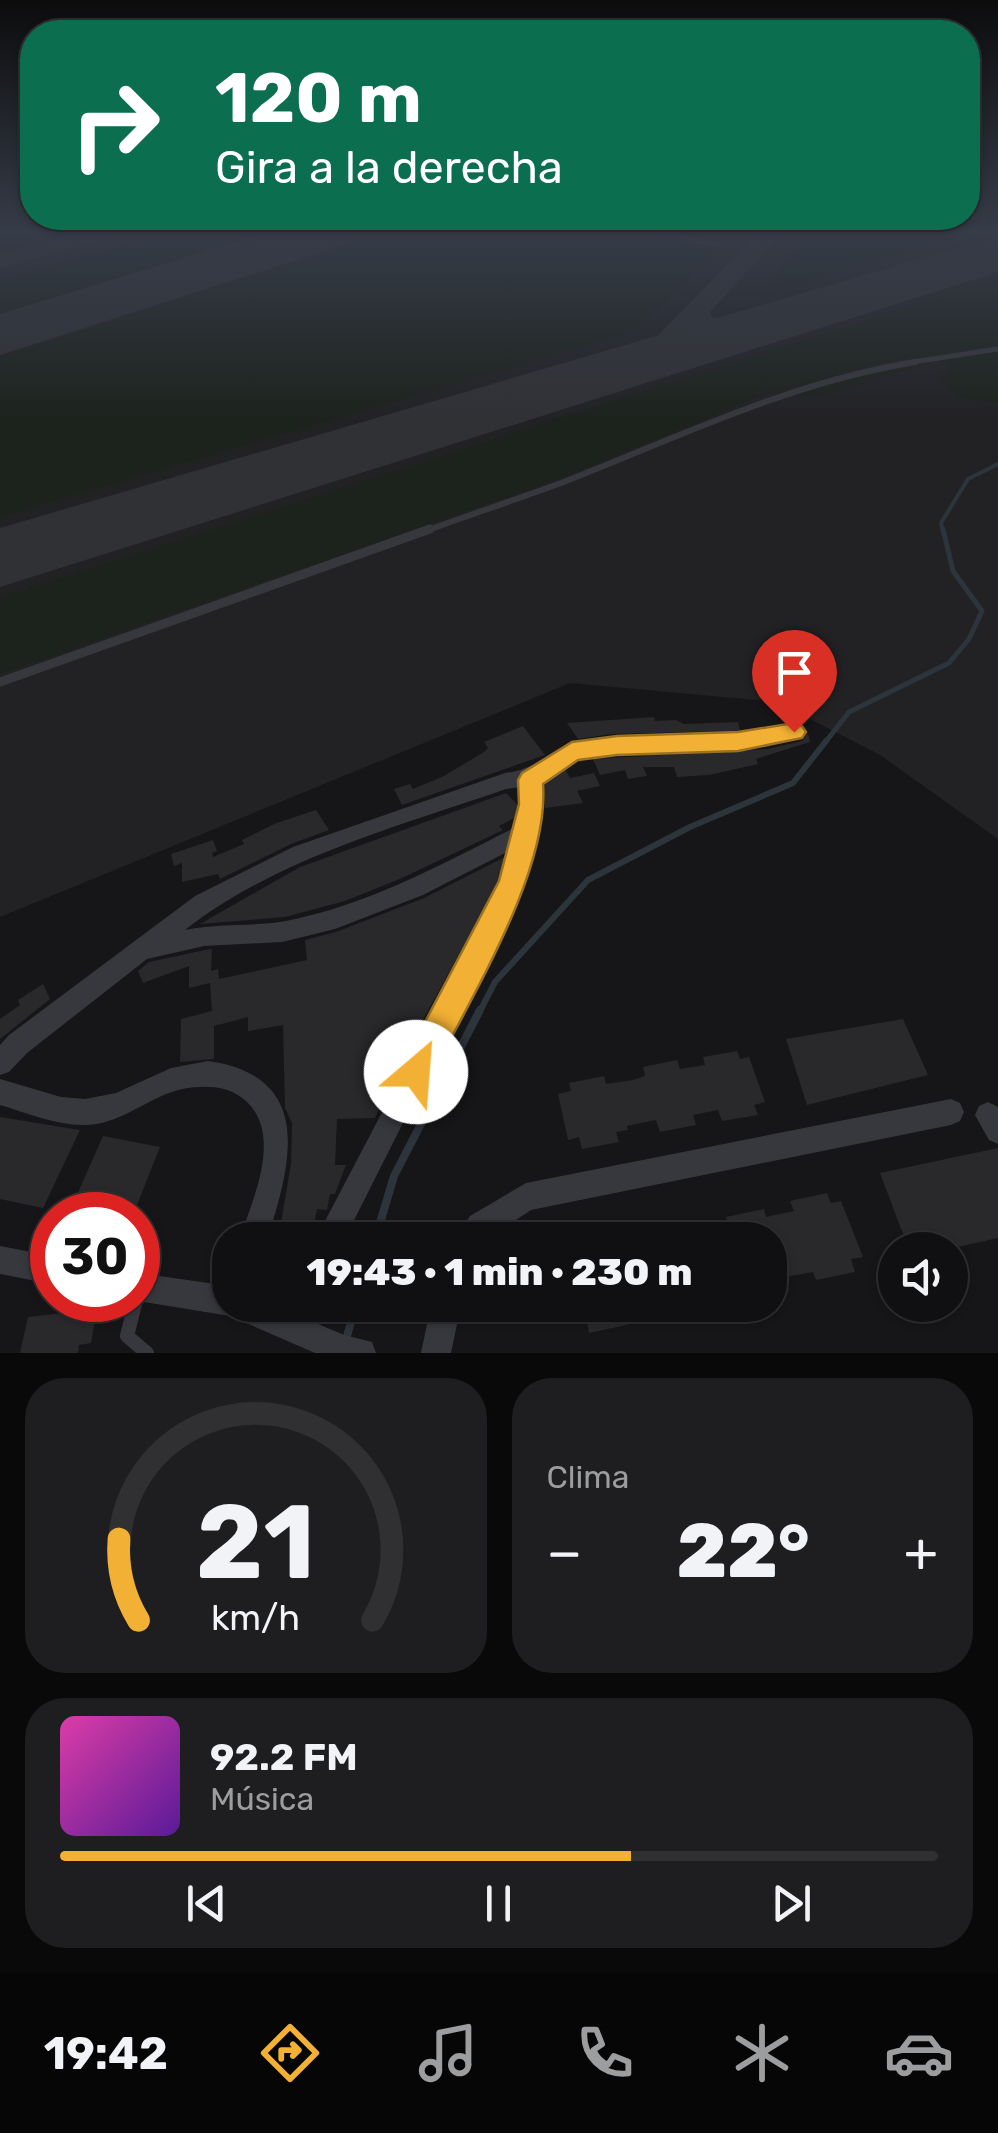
<!DOCTYPE html>
<html lang="es">
<head>
<meta charset="utf-8">
<style>
  body { margin:0; font-family:Rubik,sans-serif; background:#1e1e20; color:#f1f3f6; height:100vh; display:flex; flex-direction:column; font-size:38px; white-space:nowrap }
  * { box-sizing:border-box; margin:0 }
  p { font-size:32px; color:#9c9d9f }
  .icon { flex:none; width:55px; height:55px; fill:none; stroke:currentColor; stroke-width:2; stroke-linecap:round; stroke-linejoin:round }
  .map { position:relative; height:1353px; overflow:hidden }
  .sheet { display:flex; flex-direction:column; gap:25px; padding:25px; background:#09090a; flex:1 }
  .sheet>* { flex:none }
  .guide { position:absolute; left:20px; top:20px; width:960px; height:210px; border-radius:40px; box-shadow:0 2px 8px #0004,0 0 0 2px #303032; background:#0b6e4f; color:#fff; overflow:hidden }
  .controls { position:absolute; left:878px; top:1232px; display:grid; gap:20px }
  .controls a { display:grid; place-items:center; width:90px; height:90px; border-radius:50%; background:#101012; box-shadow:0 2px 8px #0004,0 0 0 2px #303032; font-size:50px }
  .speed { position:absolute; left:30px; top:1192px; display:flex; gap:20px; font-size:50px; font-weight:700; text-align:center }
  .speed>* { display:grid; place-content:center; width:130px; height:130px; border-radius:50%; background:#101012; box-shadow:0 2px 8px #0004,0 0 0 2px #303032; line-height:1 }
  .speed .limit { border:15px solid #d22; background:#fff; color:#111 }
  .pin { position:absolute; display:grid; place-items:center; width:85px; height:85px; color:#fff; margin:-102px -42px; border-radius:50% 50% 50% 0; rotate:-45deg; box-shadow:0 0 10px #0007 }
  .pin .icon { rotate:45deg }
  .me { position:absolute; width:110px; margin:-55px; rotate:27deg; stroke-linejoin:round; filter:drop-shadow(0 0 8px #0008) }
  .turn { display:flex; align-items:center; gap:35px; height:210px; padding:0 30px; font-size:45px }
  .turn .icon { width:130px; height:130px; stroke-width:2.5 }
  .turn b { display:block; font-size:70px; line-height:85px }
  .big { font-size:75px; font-weight:800; line-height:1.1 }
  .sheet .widget { flex:1; display:flex; flex-direction:column; justify-content:center; gap:15px; min-width:0; padding:0 35px; border-radius:40px; background:#1e1e20 }
  .sheet .dial { align-items:center; gap:0 }
  .dial svg { height:260px; overflow:visible; fill:none; stroke:#303032; stroke-width:7; stroke-linecap:round; text-anchor:middle }
  .dial text { fill:#f1f3f6; stroke:none }
  .song { display:flex; align-items:center; gap:30px }
  .cover { width:120px; height:120px; border-radius:15px; background:linear-gradient(135deg,hsl(320 70% 55%),hsl(270 70% 35%)) }
  .played { height:10px; border-radius:5px; background:linear-gradient(90deg,#f2b134 65%,#303032 65%) }
  .keys { display:flex; justify-content:space-around; direction:ltr }
  .heat { display:flex; justify-content:space-between; align-items:center; font-size:55px; direction:ltr }
  .sheet .tiles { flex:1; display:grid; gap:25px; grid-template-columns:1fr 1fr }
  .widget:last-child { grid-column:span 2 }
  .trip { position:absolute; left:212px; top:1222px; width:575px; height:100px; border-radius:40px; background:#101012; box-shadow:0 2px 8px #0004,0 0 0 2px #303032; font-weight:800; line-height:100px; text-align:center }
  .dock { display:flex; height:160px; justify-content:space-around; align-items:center; background:#060607; color:#9c9d9f }
  .dock .icon { width:70px; height:70px }
  .dock .active { color:#f2b134 }
  .dock b { font-size:45px; color:#f1f3f6 }
  .map>svg:first-child { display:block }
  .built { fill:#222225 }
  .green { fill:#1c231d }
  .lines { fill:none; stroke-linecap:round; stroke-linejoin:round }
  .stream-far3 { stroke:#2c353c; stroke-width:4 }
  .stream-far2 { stroke:#2c353c; stroke-width:5 }
  .stream-far1 { stroke:#2c353c; stroke-width:6 }
  .stream { stroke:#2c353c; stroke-width:8 }
  .taxiway { fill:#303135; fill-rule:evenodd }
  .runway { fill:#303135; fill-rule:evenodd }
  .building { fill:#29292c }
  .service-far3 { stroke:#37383d; stroke-width:5 }
  .service-far2 { stroke:#37383d; stroke-width:6 }
  .service-far1 { stroke:#37383d; stroke-width:9 }
  .service { stroke:#37383d; stroke-width:14 }
  .minor { fill:#37383d; fill-rule:evenodd }
  .route { fill:#f2b134; stroke:#9d7322; stroke-width:2.5 }
</style>
</head>
<body>
<div class="map">
<svg width="998" height="1353" viewBox="0 0 998 1353">
  <rect width="100%" height="100%" fill="#161618"/>
  <polygon class="built" points="0,231 998,231 998,839 880,755 777,702 570,683 0,917"/>
  <g class="green">
    <polygon points="171,231 273,231 0,314 0,280"/>
    <polygon points="391,231 738,231 632,332 0,517 0,357"/>
    <polygon points="810,231 982,231 781,289 765,287"/>
    <polygon points="998,278 998,345 880,363 758,397 556,480 0,674 0,597"/>
    <path d="M998,351v51c-24,-1 -45,-2 -59,-25l8,-4 2,-7 -11,-6 -115,35 -30,1c65,-28 136,-35 205,-45z"/>
  </g>
  <g class="lines">
    <polyline class="stream-far3" points="943,532 941,523 968,479 998,464"/>
    <polyline class="stream-far2" points="824,744 849,712 949,663 969,639 982,611 953,571 943,529"/>
    <polyline class="stream-far1" points="479,1013 495,982 588,880 690,827 793,783 826,741"/>
    <g class="stream">
      <polyline points="375,1240 394,1176 480,1010"/>
      <polyline points="342,1353 356,1305"/>
    </g>
    <g class="taxiway">
      <polygon points="82,231 119,231 116,236 0,268 0,254"/>
      <path d="M760,231h24l-74,81 2,5c21,5 56,-10 71,6l-4,6 -54,7 -31,-7 -33,36h-20l-4,-6 4,-6z"/>
    </g>
    <g class="runway">
      <polygon points="271,231 357,231 349,243 0,355 0,314"/>
      <polygon points="998,236 998,272 0,587 0,528"/>
    </g>
  </g>
  <g class="building">
    <polygon points="654,717 655,721 676,720 684,724 738,722 740,731 611,734 578,739 567,723"/>
    <polygon points="523,726 545,755 402,805 394,789 410,784 413,789 444,776 484,752 488,748 484,742"/>
    <polygon points="808,733 810,742 756,759 758,764 709,775 677,777 674,767 643,767 647,776 628,779 625,770 600,775 593,759 767,749 802,741"/>
    <polygon points="565,769 570,778 594,773 600,786 577,791 583,803 545,808 544,783"/>
    <polygon points="506,793 518,805 514,818 499,826 503,830 402,878 345,901 285,917 200,924 300,867"/>
    <polygon points="316,810 329,830 291,844 220,879 218,874 182,882 182,863 174,866 171,854 213,840 217,851 212,853 213,857 244,844 242,840 274,824"/>
    <polygon points="505,857 499,881 413,1038 375,1118 337,1119 335,1165 346,1165 335,1194 330,1194 327,1210 317,1209 311,1240 278,1240 291,1164 292,1123 285,1108 283,1025 248,1031 248,1017 214,1026 214,1059 180,1062 181,1019 212,1011 210,983 189,988 189,966 143,983 138,971 149,962 205,950 212,949 211,971 218,969 219,979 307,960 305,940 336,932 424,898"/>
    <polygon points="43,984 50,999 0,1039 0,1019 20,1005 18,1000"/>
    <polygon points="903,1019 928,1075 807,1105 786,1039"/>
    <polygon points="737,1051 740,1059 749,1057 765,1102 754,1105 758,1115 722,1121 718,1110 693,1115 696,1125 660,1132 656,1120 627,1126 628,1130 616,1132 619,1142 582,1149 579,1137 568,1140 558,1094 571,1091 569,1083 604,1076 606,1084 633,1080 645,1076 643,1067 677,1060 680,1069 705,1065 703,1057"/>
    <polygon points="0,1117 80,1130 43,1208 0,1199"/>
    <polygon points="103,1136 160,1147 133,1215 68,1215"/>
    <polygon points="998,1148 998,1238 944,1250 909,1250 880,1173"/>
    <polygon points="827,1193 831,1203 841,1201 863,1257 851,1259 855,1272 816,1280 813,1272 785,1277 789,1290 770,1294 770,1240 702,1240 701,1235 729,1228 726,1217 764,1209 766,1217 794,1211 790,1201"/>
    <polygon points="680,1226 684,1240 639,1240 638,1234"/>
    <polygon points="570,1305 627,1305 631,1324 589,1333 586,1317 573,1320"/>
    <polygon points="97,1309 91,1343 79,1345 78,1353 20,1353 28,1317"/>
  </g>
  <g class="lines">
    <g class="service-far3">
      <polyline points="649,231 717,245"/>
      <polyline points="900,364 998,349"/>
    </g>
    <path class="service-far2" d="M423,532c46,-17 92,-32 138,-49 118,-46 229,-101 355,-121"/>
    <polyline class="service-far1" points="0,682 430,529"/>
    <polyline class="service" points="136,1300 127,1336 147,1353"/>
    <g class="minor">
      <path d="M794,725l7,2 2,5 -2,5 -34,8 -55,6 -123,4 -17,5 -32,21 2,23 -18,79 -180,357h-29l188,-358 8,-32 -88,45 -88,34 -53,13 -78,4 -57,13 -120,94 -18,19 -9,3v-30l9,-10 186,-139 98,-49 212,-74c32,-3 54,-28 86,-33 26,-4 53,-1 79,-1 41,0 83,-5 124,-14zM521,787l1,17 -6,23c-74,37 -148,78 -230,94 -34,6 -68,2 -101,9 92,-72 212,-103 321,-141z"/>
      <path d="M208,1061c108,15 83,104 59,179h-28c13,-39 44,-103 8,-138 -18,-17 -41,-17 -65,-13 -30,7 -54,29 -85,35 -33,5 -66,-10 -97,-19v-26l61,18 24,2 31,-6 55,-25z"/>
      <polygon points="951,1099 960,1103 964,1112 960,1121 951,1125 531,1210 486,1240 454,1240 470,1216 526,1183"/>
      <polygon points="988,1102 998,1107 998,1144 989,1140 975,1115 979,1106"/>
      <polygon points="0,1246 52,1256 52,1284 0,1274"/>
      <polygon points="138,1273 230,1286 230,1305 310,1305 304,1318 344,1335 372,1342 376,1353 315,1353 230,1316 138,1301 134,1300 138,1300"/>
      <polygon points="431,1305 461,1305 451,1353 421,1353"/>
    </g>
  </g>
  <linearGradient id="sky" x2="0" y2="1"><stop stop-color="#0c0c0d"/><stop offset="0.55" stop-color="#363c48"/><stop offset="1" stop-color="#363c48" stop-opacity="0"/></linearGradient>
  <rect width="998" height="421" fill="url(#sky)"/>
  <path class="route" d="M794,723l8,3 4,6 -4,6 -64,13 -121,4 -39,5 -35,24c7,89 -76,219 -115,299l-12,5 -11,-5 -5,-11 5,-12 94,-179 20,-77 -1,-24 4,-7 50,-31 45,-6 121,-4z"/>
</svg>
<div class="controls">
<a><svg class="icon" aria-label="sound" viewBox="0 0 24 24"><path d="M4 9h4l5-4v14l-5-4H4zM17 9q2 3 0 6"/></svg></a>
</div>
<div class="speed"><div class="limit">30</div></div>
<div class="pin" style="left:794px;top:732px;background:#d93025"><svg class="icon" aria-label="arrive" viewBox="0 0 24 24"><path d="M6 21V4h12l-3 4 3 4H6"/></svg></div>
<svg class="me" style="left:416px;top:1072px" viewBox="-20 -20 40 40"><circle r="19" fill="#fff"/><path d="M0-13L10 11 0 6-10 11z" fill="#f2b134"/></svg>
<div class="trip">19:43 · 1 min · 230 m</div>
<div class="guide">
<div class="turn"><svg class="icon" aria-label="right" viewBox="0 0 24 24"><path d="M7 20v-9h11M14 6l5 5-5 5"/></svg><div><b>120 m</b>Gira a la derecha</div></div>
</div>
</div>
<section class="sheet">
<div class="tiles">
<div class="widget dial"><svg viewBox="0 0 100 80">
<path d="M14 69A42 42 0 1 1 86 69"/>
<path d="M14 69A42 42 0 0 1 8 44" stroke="#f2b134"/>
<text x="50" y="56" font-size="32" font-weight="700">21</text>
<text x="50" y="72" font-size="11">km/h</text>
</svg></div>
<div class="widget"><p>Clima</p>
<div class="heat"><a>−</a><b class="big">22°</b><a>+</a></div>
</div>
<div class="widget">
<div class="song"><i class="cover"></i><div><b>92.2 FM</b><p>Música</p></div></div>
<div class="played"></div>
<div class="keys"><svg class="icon" aria-label="previous" viewBox="0 0 24 24"><path d="M18 5L8 12l10 7zM5 5v14"/></svg><svg class="icon" aria-label="pause" viewBox="0 0 24 24"><path d="M8 5v14M16 5v14"/></svg><svg class="icon" aria-label="next" viewBox="0 0 24 24"><path d="M6 5l10 7-10 7zM19 5v14"/></svg></div>
</div>
</div>
</section>
<nav class="dock">
<b>19:42</b>
<svg class="icon active" aria-label="directions" viewBox="0 0 24 24"><path d="M12 3l9 9-9 9-9-9zM9 14v-3h6M13 9l2 2-2 2"/></svg>
<svg class="icon" aria-label="music" viewBox="0 0 24 24"><path d="M9 18V5l10-2v13"/><circle cx="6" cy="18" r="3"/><circle cx="16" cy="16" r="3"/></svg>
<svg class="icon" aria-label="phone" viewBox="0 0 24 24"><path d="M5 4h4l2 5-3 2q2 4 5 5l2-3 5 2v4C11 20 4 13 5 4z"/></svg>
<svg class="icon" aria-label="climate" viewBox="0 0 24 24"><path d="M12 3v18M4 7l16 10M4 17L20 7"/></svg>
<svg class="icon" aria-label="car" viewBox="0 0 24 24"><path d="M5 17H2v-5l4-1 3-4h7l3 4 3 1v5h-3M9 17h6M6 11h13"/><circle cx="7" cy="17" r="2"/><circle cx="17" cy="17" r="2"/></svg>
</nav>
</body>
</html>
